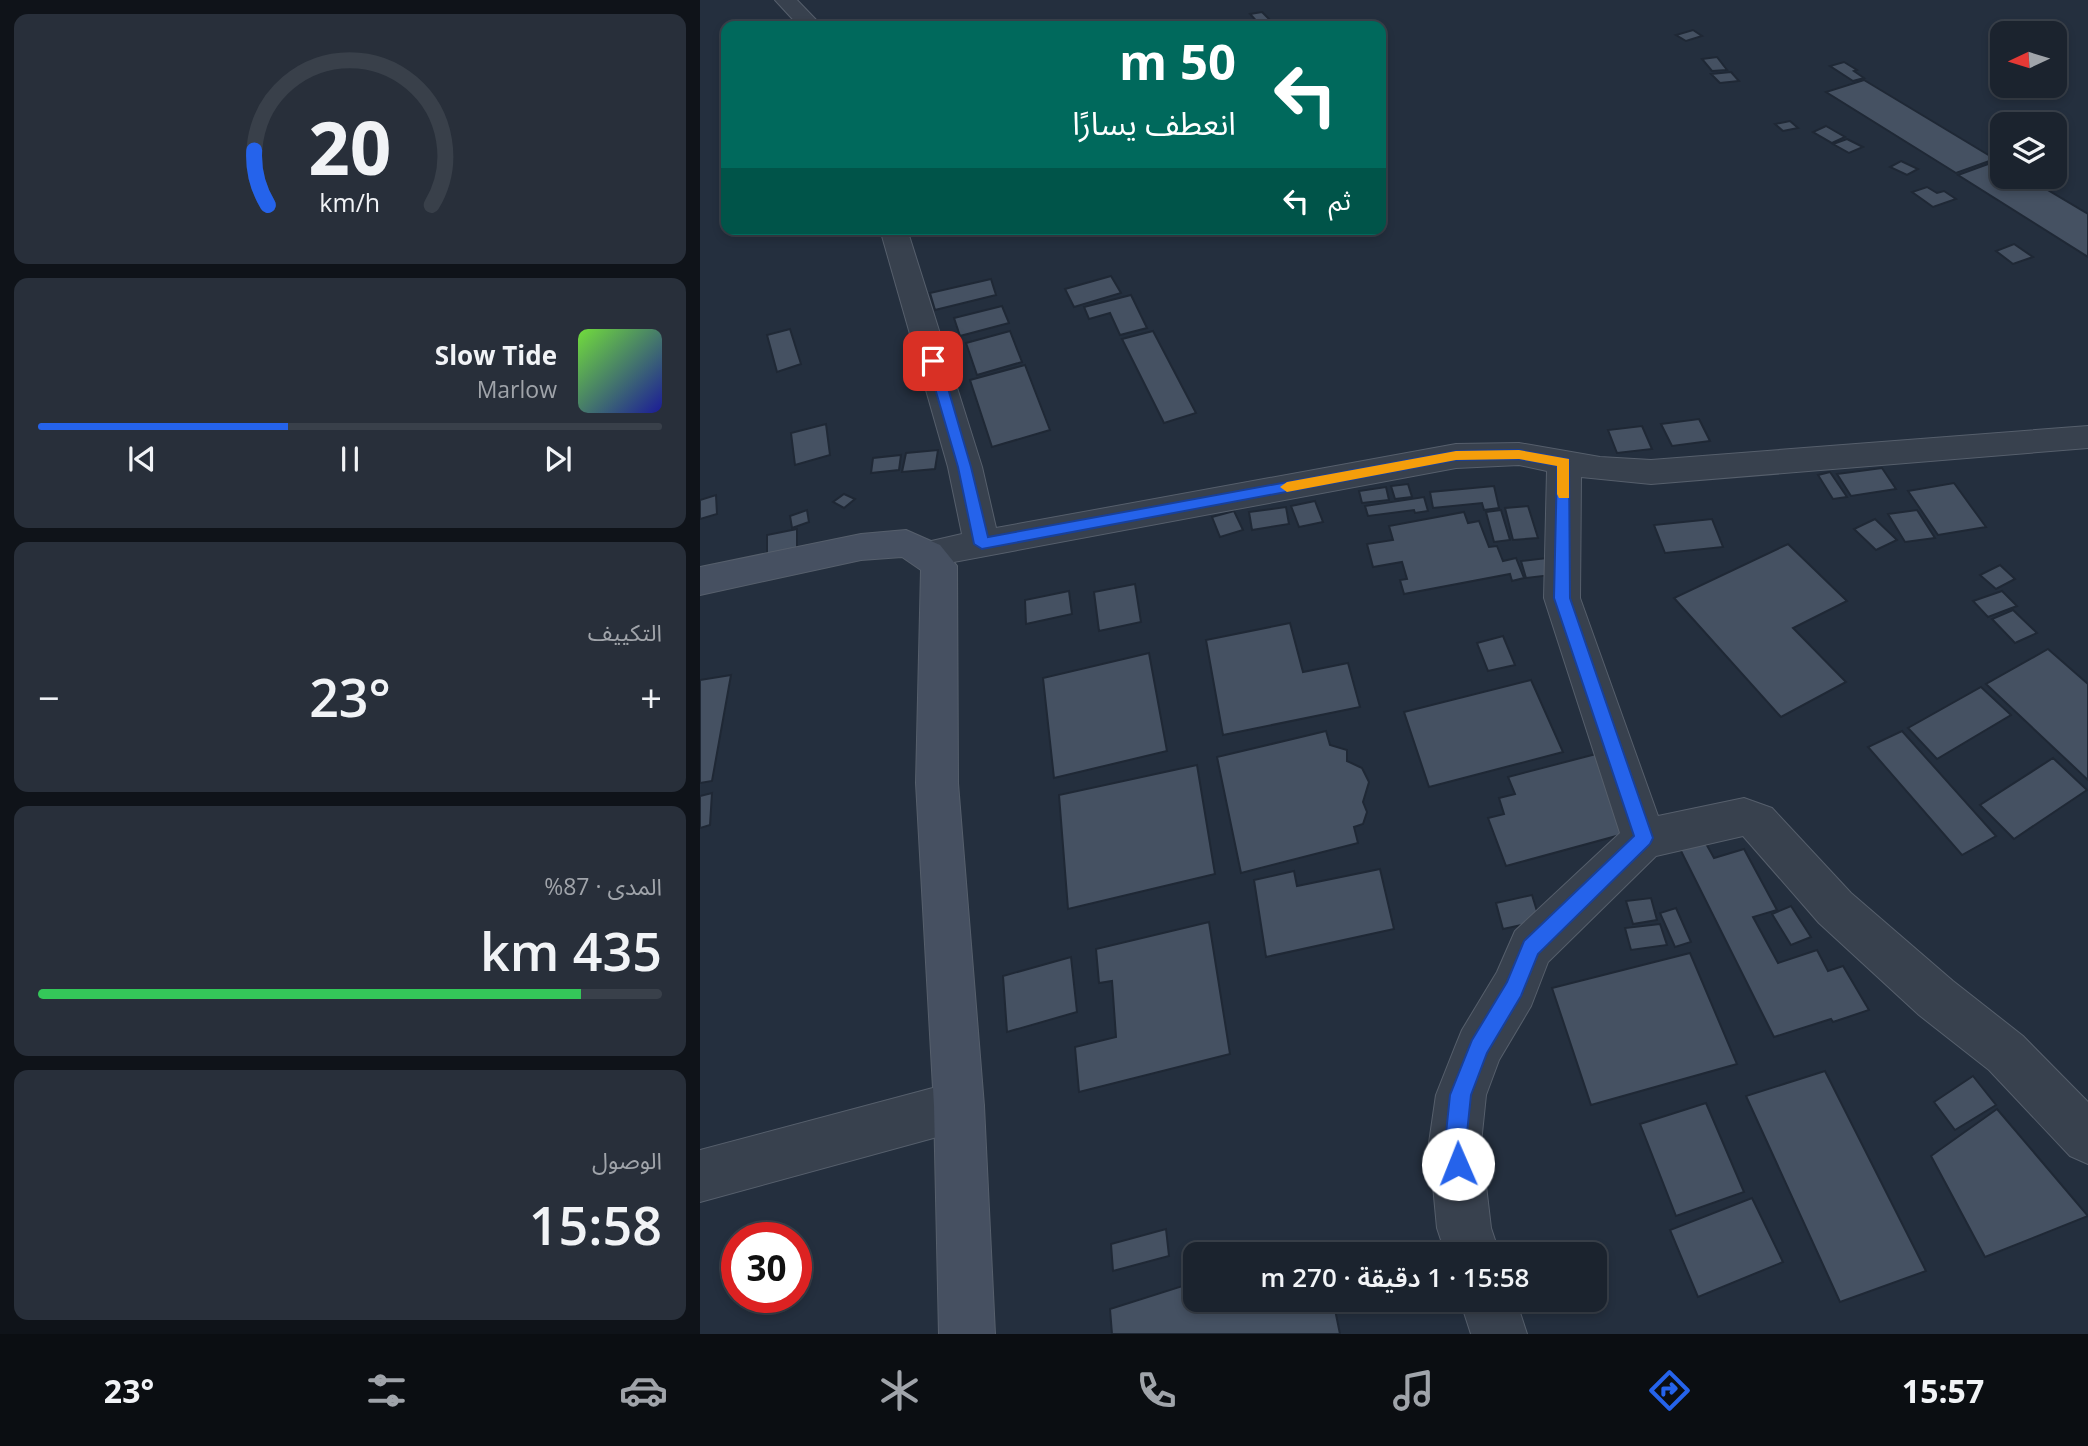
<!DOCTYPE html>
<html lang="ar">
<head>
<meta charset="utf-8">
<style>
  body { margin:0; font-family:"Open Sans","Noto Sans Arabic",sans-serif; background:#282f3a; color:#f1f3f6; direction:rtl; height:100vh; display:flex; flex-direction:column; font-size:26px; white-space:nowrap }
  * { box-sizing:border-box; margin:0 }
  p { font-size:23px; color:#a0a4aa }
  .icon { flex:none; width:38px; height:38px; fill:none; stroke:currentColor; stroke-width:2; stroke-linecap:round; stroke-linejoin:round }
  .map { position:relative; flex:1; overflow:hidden; direction:ltr }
  .details { display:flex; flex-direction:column; gap:14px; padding:14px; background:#0f1319; width:700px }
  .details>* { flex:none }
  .banner { position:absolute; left:21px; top:21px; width:665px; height:214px; border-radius:14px; box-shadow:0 4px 10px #0003,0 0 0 2px #39404a; direction:rtl; background:#00695c; color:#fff; overflow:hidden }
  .needle { width:46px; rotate:266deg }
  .buttons { position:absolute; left:1290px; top:21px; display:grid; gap:14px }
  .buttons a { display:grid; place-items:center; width:77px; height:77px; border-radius:14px; background:#1b232e; box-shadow:0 4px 10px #0003,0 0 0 2px #39404a; font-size:35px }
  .speed { position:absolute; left:21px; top:1222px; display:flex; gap:14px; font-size:35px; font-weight:700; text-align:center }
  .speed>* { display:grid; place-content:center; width:91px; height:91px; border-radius:50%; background:#1b232e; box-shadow:0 4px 10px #0003,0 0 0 2px #39404a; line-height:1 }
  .speed .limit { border:10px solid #d22; background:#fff; color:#111 }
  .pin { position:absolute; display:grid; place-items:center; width:60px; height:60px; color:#fff; margin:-30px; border-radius:14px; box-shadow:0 4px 10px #0006 }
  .me { position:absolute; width:77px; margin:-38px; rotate:359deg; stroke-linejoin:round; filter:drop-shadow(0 0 5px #0008) }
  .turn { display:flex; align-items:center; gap:24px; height:147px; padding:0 35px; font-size:32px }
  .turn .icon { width:91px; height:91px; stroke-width:2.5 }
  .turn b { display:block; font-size:49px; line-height:60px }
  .then { display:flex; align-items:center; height:66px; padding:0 35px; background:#0003; gap:14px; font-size:26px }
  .big { font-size:52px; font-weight:600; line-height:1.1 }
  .details .widget { flex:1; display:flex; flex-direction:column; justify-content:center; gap:10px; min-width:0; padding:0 24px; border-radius:14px; background:#282f3a }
  .details .dial { align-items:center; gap:0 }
  .dial svg { height:182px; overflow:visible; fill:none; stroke:#39404a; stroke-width:7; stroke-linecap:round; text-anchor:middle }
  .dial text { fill:#f1f3f6; stroke:none }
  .song { display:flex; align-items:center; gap:21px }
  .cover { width:84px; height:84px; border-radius:10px; background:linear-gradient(135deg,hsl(100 70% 55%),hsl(240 70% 35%)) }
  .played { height:7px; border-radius:4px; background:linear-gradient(90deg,#2563eb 40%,#39404a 40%) }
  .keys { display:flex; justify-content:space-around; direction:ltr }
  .heat { display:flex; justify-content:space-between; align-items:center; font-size:38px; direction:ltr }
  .charge { height:10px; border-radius:5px; background:linear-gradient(90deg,#34c759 87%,#39404a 0) }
  .trip { position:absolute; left:483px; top:1242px; width:424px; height:70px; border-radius:14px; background:#1b232e; box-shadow:0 4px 10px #0003,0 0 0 2px #39404a; font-weight:600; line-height:70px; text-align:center; direction:rtl }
  .dock { display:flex; height:112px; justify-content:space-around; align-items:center; background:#0b0e12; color:#a0a4aa }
  .dock .icon { width:49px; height:49px }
  .dock .selected { color:#2563eb }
  .dock b { font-size:32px; color:#f1f3f6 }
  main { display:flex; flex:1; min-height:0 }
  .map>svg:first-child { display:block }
  .building { fill:#455162; stroke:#1f2835; stroke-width:2 }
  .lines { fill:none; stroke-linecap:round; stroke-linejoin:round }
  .street-casing { stroke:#565f6c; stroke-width:2 }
  .secondary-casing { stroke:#565f6c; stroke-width:2 }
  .street { fill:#38414e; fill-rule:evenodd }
  .secondary { fill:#465061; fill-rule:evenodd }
  .route { fill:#2563eb; stroke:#184099; stroke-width:2 }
  .slow { fill:#f59e0b }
</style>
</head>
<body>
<main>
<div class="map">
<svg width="1388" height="1334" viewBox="0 0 1388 1334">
  <rect width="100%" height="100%" fill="#242f3e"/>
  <g class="building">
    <polygon points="562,12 576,26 561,26 550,14"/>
    <polygon points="993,30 1002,36 986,41 976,35"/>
    <polygon points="1017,57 1027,70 1012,71 1002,59"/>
    <polygon points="1144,62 1157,70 1154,71 1164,78 1153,81 1130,66"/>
    <polygon points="1031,72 1039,81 1020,83 1011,74"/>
    <polygon points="1164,80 1295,159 1256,173 1126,92"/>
    <polygon points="1090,121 1098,128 1083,131 1075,124"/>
    <polygon points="1126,126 1145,137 1132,143 1113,132"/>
    <polygon points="1147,139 1163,147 1149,153 1133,144"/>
    <polygon points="1299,160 1302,162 1302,177 1326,177 1388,214 1388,257 1258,175"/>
    <polygon points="1201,161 1218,169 1207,175 1190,167"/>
    <polygon points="1227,187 1237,193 1244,191 1256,199 1233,207 1212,192"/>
    <polygon points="1314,244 1333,257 1313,264 1296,251"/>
    <polygon points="411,276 421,293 374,307 365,289"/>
    <polygon points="291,279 296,295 235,310 230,293"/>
    <polygon points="431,295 447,328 420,335 410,313 389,319 384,307"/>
    <polygon points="302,306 309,323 260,336 254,318"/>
    <polygon points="90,329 101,364 77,372 67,335"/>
    <polygon points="310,331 322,362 277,375 266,343"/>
    <polygon points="453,331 496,413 464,423 422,339"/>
    <polygon points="325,365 350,430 292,447 270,380"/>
    <polygon points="999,419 1010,441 972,446 961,424"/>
    <polygon points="126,424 130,455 95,465 91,433"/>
    <polygon points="942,426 952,449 917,453 908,430"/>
    <polygon points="238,450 235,469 202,472 206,453"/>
    <polygon points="201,455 199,470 171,473 173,458"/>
    <polygon points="1182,468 1196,489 1151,496 1137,474"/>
    <polygon points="1130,472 1147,497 1133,499 1118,475"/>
    <polygon points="1254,483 1286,527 1238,535 1208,491"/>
    <polygon points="708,484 712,497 695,499 691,486"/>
    <polygon points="794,486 799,508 784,510 782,503 733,508 730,492"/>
    <polygon points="686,487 689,500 662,503 659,491"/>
    <polygon points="144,494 155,499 144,508 133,502"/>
    <polygon points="16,495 17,514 0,519 0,500"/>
    <polygon points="724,497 728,511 715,513 714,510 668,516 665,506"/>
    <polygon points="615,501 623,522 599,527 591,506"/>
    <polygon points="828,506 838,538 813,540 805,508"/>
    <polygon points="586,507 589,524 552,530 549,512"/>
    <polygon points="107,510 109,522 92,528 90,516"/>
    <polygon points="801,510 810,540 794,542 786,512"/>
    <polygon points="1217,510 1235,538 1205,542 1188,514"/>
    <polygon points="534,511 543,530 520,537 512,517"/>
    <polygon points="764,512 768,523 779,521 789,547 797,546 803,561 816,558 824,578 812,581 810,574 704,594 700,580 707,579 702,562 673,567 667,544 693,540 689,526"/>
    <polygon points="1012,519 1023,547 965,553 954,525"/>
    <polygon points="1175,519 1197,540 1176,550 1154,529"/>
    <polygon points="97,529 97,548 67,555 67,535"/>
    <polygon points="1088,544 1147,601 1093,628 1146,682 1081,717 974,598"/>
    <polygon points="847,558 852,575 826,578 821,561"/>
    <polygon points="1300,565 1315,579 1296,589 1280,575"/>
    <polygon points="435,584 441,622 399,631 394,592"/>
    <polygon points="369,591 372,614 326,624 325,600"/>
    <polygon points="1302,591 1317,606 1288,617 1273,601"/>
    <polygon points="1313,610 1337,633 1315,643 1292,619"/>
    <polygon points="590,623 603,672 648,663 660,707 523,735 506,640"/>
    <polygon points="803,636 815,665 788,671 777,643"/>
    <polygon points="1348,649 1388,684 1388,780 1286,684"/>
    <polygon points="449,653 467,751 354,778 343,678"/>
    <polygon points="31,675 12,781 0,783 0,680"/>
    <polygon points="831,680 863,752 729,787 704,712"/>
    <polygon points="1281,687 1311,715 1237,759 1208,728"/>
    <polygon points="626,731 630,745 647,750 647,761 662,768 669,782 663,802 667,812 663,824 654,827 658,843 541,873 517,757"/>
    <polygon points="1202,731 1296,836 1262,855 1168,747"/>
    <polygon points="896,754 931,832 806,866 788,818 804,814 799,798 815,794 808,777"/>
    <polygon points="1353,758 1387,790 1314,839 1280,805"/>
    <polygon points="497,765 515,874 368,909 359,795"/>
    <polygon points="12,793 10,825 0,828 0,796"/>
    <polygon points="1004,840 1014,858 1044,849 1077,910 1053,917 1078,963 1117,950 1128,971 1143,966 1169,1010 1133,1022 1131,1019 1074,1037 979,847"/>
    <polygon points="680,869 694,929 566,957 554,880 594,871 597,886"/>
    <polygon points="832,895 840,921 803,929 796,903"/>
    <polygon points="951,898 957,920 933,924 926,901"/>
    <polygon points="1091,906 1111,937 1091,945 1072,914"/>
    <polygon points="976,908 991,942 975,947 960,913"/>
    <polygon points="509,922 530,1054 379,1092 375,1047 416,1037 412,981 399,983 396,949"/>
    <polygon points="960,924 967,945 931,950 925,928"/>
    <polygon points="990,953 1037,1064 891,1105 852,988"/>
    <polygon points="371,957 377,1012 307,1032 303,976"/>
    <polygon points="1125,1071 1226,1271 1140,1302 1046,1096"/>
    <polygon points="1273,1076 1296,1105 1255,1130 1234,1102"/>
    <polygon points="1006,1103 1044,1192 976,1216 940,1124"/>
    <polygon points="1297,1109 1388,1216 1285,1257 1231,1156"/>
    <polygon points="1052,1198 1083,1262 998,1297 970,1230"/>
    <polygon points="466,1229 469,1256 413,1271 411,1244"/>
    <polygon points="495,1282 495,1300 633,1300 640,1334 412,1334 410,1309"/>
  </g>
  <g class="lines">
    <g class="street-casing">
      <g id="street">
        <polygon points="75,0 97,0 122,26 99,26"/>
        <polygon points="180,229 207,229 282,467 296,528 756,444 819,443 900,457 951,460 1388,426 1388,448 951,484 881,477 880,598 958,816 1044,798 1072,808 1151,893 1253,981 1323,1036 1388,1102 1388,1164 1370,1156 1289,1070 1219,1015 1119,923 1043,836 956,856 848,962 831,1006 799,1060 786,1095 781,1143 791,1228 800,1255 746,1255 737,1228 729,1143 736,1095 755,1047 762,1030 797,972 815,931 920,833 844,598 847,471 819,465 756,468 227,567 214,563 209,554 214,545 262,534 248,467"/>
        <polygon points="259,1081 277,1088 284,1106 277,1124 259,1131 0,1202 0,1150"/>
        <polygon points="760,1300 816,1300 827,1334 771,1334"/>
      </g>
    </g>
    <g class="secondary-casing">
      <polygon id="secondary" points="206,530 240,545 257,566 258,783 284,1106 295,1334 239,1334 234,1106 216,783 221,570 202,557 161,560 0,595 0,567 161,534"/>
    </g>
    <use href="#street" class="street"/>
    <use href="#secondary" class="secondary"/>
  </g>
  <polygon class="route" points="233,357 240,361 271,467 288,537 756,451 819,450 869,459 870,598 953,838 950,844 838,954 821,996 787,1053 771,1095 766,1143 768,1164 765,1171 758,1175 750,1171 745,1143 750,1095 772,1040 807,982 824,941 934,836 854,598 857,466 819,459 756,460 282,549 274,544 258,467 227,361"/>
  <polygon class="slow" points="819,450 869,459 869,498 859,498 857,494 857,466 819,459 756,460 587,492 580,487 587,482 756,451"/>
</svg>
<div class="buttons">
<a><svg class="needle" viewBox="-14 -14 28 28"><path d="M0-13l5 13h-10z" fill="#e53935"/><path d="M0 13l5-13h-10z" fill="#a0a4aa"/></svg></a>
<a><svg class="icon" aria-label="layers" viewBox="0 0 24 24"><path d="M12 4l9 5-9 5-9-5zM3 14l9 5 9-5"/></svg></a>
</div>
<div class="speed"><div class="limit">30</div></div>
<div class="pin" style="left:233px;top:361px;background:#d93025"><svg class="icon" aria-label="arrive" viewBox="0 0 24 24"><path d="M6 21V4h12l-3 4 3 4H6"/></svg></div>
<svg class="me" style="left:758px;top:1164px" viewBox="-20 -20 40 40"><circle r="19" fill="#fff"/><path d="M0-13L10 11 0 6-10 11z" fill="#2563eb"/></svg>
<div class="trip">15:58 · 1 دقيقة · 270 m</div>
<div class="banner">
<div class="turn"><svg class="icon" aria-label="left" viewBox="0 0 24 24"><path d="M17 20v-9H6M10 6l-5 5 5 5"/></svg><div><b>50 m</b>انعطف يسارًا</div></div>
<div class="then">ثم<svg class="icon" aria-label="left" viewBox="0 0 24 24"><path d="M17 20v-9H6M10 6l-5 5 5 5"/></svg></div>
</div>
</div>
<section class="details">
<div class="widget dial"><svg viewBox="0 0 100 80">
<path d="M14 69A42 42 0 1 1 86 69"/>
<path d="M14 69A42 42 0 0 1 8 45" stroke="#2563eb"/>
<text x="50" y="56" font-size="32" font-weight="700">20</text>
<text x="50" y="72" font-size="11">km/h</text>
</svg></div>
<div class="widget">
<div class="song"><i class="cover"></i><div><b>Slow Tide</b><p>Marlow</p></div></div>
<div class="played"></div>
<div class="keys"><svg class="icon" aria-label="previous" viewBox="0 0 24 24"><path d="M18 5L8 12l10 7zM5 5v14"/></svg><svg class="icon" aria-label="pause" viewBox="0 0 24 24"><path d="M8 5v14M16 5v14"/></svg><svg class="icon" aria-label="next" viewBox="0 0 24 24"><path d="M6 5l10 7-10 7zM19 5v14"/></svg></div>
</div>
<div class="widget"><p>التكييف</p>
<div class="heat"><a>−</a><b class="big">23°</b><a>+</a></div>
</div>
<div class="widget"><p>المدى · 87%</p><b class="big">435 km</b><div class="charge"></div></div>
<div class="widget"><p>الوصول</p><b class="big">15:58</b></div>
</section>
</main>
<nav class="dock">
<b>15:57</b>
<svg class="icon selected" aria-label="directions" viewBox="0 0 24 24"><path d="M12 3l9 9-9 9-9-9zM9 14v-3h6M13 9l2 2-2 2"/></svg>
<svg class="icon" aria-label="music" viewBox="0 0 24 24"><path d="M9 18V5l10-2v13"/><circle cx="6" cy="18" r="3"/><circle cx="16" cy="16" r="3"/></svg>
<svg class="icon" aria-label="phone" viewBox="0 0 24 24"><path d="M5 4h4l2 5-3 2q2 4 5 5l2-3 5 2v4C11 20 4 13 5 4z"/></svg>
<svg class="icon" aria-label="climate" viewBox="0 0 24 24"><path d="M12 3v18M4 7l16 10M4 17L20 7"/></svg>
<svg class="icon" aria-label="car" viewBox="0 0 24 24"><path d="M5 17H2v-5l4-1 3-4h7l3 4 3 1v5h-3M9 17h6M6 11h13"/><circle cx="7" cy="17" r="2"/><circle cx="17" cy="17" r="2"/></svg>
<svg class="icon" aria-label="filters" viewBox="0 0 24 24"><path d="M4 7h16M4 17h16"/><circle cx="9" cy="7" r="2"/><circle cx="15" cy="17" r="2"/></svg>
<b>23°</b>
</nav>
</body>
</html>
